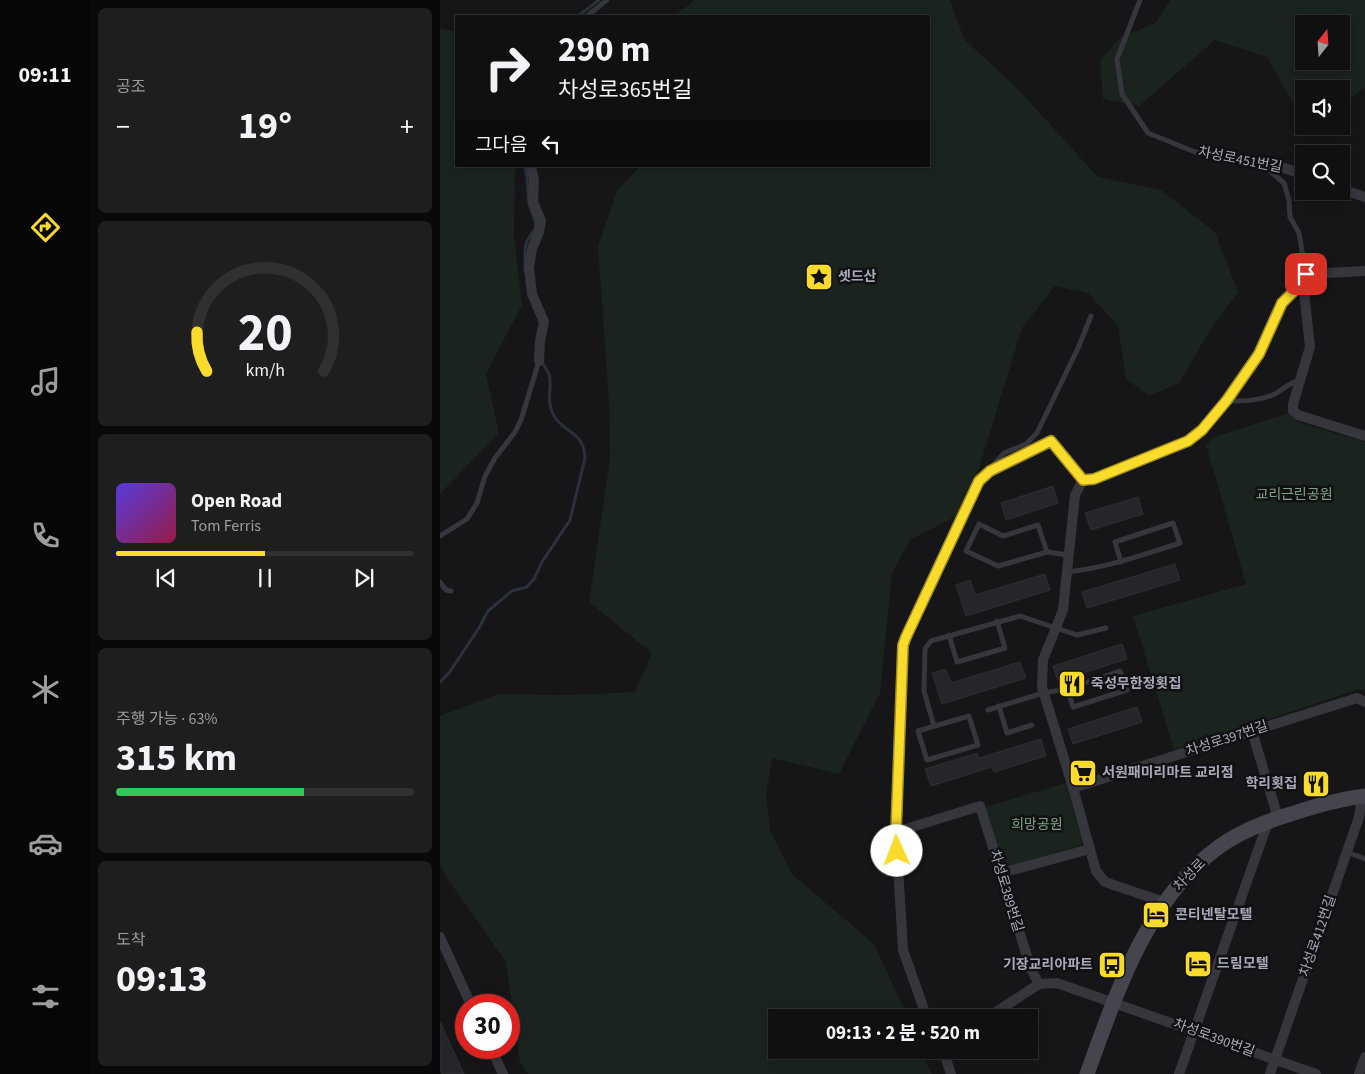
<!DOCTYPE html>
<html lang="ko">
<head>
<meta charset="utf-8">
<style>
  body { margin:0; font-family:"Source Sans 3","Noto Sans KR",sans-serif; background:#1e1e1f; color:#f1f3f6; height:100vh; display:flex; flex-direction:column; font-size:19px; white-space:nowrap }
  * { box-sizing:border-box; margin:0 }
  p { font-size:16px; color:#9c9d9f }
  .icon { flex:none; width:28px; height:28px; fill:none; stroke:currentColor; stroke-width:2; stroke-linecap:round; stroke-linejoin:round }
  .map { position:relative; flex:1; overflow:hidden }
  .details { display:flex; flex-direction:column; gap:8px; padding:8px; background:#090909; width:350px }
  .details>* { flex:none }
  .guide { position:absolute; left:15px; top:15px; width:475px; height:152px; border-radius:0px; box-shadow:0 2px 12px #0003,0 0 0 1px #303031; background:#101011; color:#f1f3f6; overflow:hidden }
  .needle { width:32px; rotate:17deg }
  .buttons { position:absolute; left:855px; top:15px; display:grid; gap:10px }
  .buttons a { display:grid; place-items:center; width:55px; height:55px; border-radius:0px; background:#101011; box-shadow:0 2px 12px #0003,0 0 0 1px #303031; font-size:25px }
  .speed { position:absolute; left:15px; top:994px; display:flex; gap:10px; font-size:25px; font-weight:700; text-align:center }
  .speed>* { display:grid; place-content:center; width:65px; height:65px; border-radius:50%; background:#101011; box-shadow:0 2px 12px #0003,0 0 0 1px #303031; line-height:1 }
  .speed .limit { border:8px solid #d22; background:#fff; color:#111 }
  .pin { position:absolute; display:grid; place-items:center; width:42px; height:42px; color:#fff; margin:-21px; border-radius:10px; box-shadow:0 2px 8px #0006 }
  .me { position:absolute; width:55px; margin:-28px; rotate:358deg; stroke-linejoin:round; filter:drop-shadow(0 0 4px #0008) }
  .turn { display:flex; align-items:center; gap:18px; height:105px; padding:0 20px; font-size:22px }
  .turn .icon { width:65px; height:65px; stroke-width:2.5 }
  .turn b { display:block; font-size:35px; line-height:42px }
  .then { display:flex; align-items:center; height:48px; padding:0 20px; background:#0003; gap:10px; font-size:19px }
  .big { font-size:38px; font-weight:700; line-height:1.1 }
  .details .card { flex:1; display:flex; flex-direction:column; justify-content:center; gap:8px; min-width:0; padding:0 18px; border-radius:8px; background:#1e1e1f }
  .details .dial { align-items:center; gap:0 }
  .dial svg { height:130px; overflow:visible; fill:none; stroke:#303031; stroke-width:7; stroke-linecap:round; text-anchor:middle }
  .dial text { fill:#f1f3f6; stroke:none }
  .song { display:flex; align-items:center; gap:15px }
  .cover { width:60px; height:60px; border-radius:8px; background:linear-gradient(135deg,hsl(250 70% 55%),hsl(340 70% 35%)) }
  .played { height:5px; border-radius:2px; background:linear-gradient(90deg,#f9db2c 50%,#303031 50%) }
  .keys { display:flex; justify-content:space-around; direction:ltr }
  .heat { display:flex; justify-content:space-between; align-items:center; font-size:28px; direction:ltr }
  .charge { height:8px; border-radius:4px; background:linear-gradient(90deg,#34c759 63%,#303031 0) }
  .trip { position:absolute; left:328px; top:1009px; width:270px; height:50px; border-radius:0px; background:#101011; box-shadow:0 2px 12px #0003,0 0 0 1px #303031; font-weight:700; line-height:50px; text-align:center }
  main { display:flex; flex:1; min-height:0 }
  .dock { display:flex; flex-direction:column; width:90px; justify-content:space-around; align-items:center; background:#060607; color:#9c9d9f }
  .dock .icon { width:35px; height:35px }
  .dock .active { color:#f9db2c }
  .dock b { font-size:22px; color:#f1f3f6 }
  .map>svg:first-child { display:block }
  .green { fill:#1b231e; fill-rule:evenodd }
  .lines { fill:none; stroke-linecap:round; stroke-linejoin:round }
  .stream { stroke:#2b313c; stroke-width:3 }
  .building { fill:#262529; stroke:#302f34 }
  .lane { stroke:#36363d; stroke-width:5 }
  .street { stroke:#36363d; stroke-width:10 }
  .secondary { stroke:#44454d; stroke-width:15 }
  .route-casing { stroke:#a28e1d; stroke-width:12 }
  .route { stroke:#f9db2c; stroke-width:9 }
  .labels { text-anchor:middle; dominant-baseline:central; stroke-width:5; stroke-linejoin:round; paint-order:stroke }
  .street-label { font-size:14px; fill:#a7a9b8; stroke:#111012 }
  .poi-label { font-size:14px; font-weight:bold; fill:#a7a9b8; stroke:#111012; text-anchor:start }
  .park-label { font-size:14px; fill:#7da487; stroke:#111012 }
</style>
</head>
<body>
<main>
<nav class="dock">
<b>09:11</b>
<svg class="icon active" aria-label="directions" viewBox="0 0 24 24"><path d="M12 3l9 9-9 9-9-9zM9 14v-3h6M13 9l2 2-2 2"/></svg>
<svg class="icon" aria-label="music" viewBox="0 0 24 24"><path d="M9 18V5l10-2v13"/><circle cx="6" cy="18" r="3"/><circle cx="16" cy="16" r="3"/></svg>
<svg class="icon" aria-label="phone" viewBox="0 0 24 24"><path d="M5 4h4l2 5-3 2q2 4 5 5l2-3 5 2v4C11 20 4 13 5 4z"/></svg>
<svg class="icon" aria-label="climate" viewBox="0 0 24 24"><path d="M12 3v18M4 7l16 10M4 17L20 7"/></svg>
<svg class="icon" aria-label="car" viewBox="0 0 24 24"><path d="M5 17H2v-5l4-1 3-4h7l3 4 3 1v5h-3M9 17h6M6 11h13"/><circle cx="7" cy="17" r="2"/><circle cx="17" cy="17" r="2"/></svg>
<svg class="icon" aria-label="filters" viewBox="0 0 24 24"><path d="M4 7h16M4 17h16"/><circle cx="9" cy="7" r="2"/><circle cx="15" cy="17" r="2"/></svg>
</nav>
<section class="details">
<div class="card"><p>공조</p>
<div class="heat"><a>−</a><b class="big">19°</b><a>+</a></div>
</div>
<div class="card dial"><svg viewBox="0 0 100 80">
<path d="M14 69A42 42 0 1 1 86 69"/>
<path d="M14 69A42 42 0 0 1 8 45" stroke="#f9db2c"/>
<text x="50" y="56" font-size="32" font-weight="700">20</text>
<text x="50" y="72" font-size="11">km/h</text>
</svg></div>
<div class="card">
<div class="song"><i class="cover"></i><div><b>Open Road</b><p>Tom Ferris</p></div></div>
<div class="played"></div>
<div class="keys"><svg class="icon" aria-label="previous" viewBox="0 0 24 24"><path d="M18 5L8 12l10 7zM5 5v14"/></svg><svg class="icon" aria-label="pause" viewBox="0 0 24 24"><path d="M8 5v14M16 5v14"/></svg><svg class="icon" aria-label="next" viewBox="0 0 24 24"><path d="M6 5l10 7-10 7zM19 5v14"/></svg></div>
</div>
<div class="card"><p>주행 가능 · 63%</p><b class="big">315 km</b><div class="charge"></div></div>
<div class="card"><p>도착</p><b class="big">09:13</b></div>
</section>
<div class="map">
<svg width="925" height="1074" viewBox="0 0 925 1074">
  <rect width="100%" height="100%" fill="#161517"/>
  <g class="green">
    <polygon points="255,0 510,0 524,39 577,88 658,177 721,190 775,232 798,292 769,332 739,383 709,396 686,379 678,326 648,293 615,286 582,328 526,511 470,540 452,573 440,693 399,774 332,758 326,795 330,830 352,874 434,944 468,1017 336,1018 336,1050 481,1050 492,1074 88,1074 80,1062 66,962 4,874 0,863 0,716 58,694 128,695 195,692 212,653 149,602 170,458 169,403 158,246 177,191 200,166 489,166 489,16 235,16 235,15"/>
    <path d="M731,0h194v87l-24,18v-16h-37v30l-15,-22 -22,-40 -52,-17 -76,66 -36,-7 -3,-39 20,-22 35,-15zM864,24h37v37h-37z"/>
    <polygon points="0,28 16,32 16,166 75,166 74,236 82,305 46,374 59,433 0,494"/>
    <polygon points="849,413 857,422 925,442 925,690 920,689 734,750 693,616 806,584 766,445 774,437"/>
    <polygon points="626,783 643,845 572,865 567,865 560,858 545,807"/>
  </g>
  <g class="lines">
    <g class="stream">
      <polyline points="138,16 159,0"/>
      <polyline points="85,166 87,178 89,204 95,220 96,227 87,241 85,248 85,271"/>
      <path d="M0,682l9,-9 30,-45 9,-17 24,-20 15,-4 7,-8 8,-17 28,-42 15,-62c-1,-27 -20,-24 -31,-42 -9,-16 -1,-28 -5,-42 -2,-5 -6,-9 -8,-14"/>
    </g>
  </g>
  <g class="building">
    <polygon points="613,486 618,503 566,520 561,503"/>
    <polygon points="698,497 703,514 651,530 645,513"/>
    <polygon points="735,564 740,580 647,608 642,592"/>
    <polygon points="605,574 610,590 526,616 516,585 530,580 535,595"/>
    <polygon points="682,644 687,659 618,681 613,666"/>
    <polygon points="580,662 586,678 502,704 492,673 506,669 511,683"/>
    <polygon points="697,707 702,722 633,744 628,729"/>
    <polygon points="601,739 606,756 554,772 552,767 491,786 485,769 537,753 539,758"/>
    <polygon points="0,1022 24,1074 2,1074 0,1069"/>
  </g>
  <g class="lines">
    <g class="lane">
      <polyline points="700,0 677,59 682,94 708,133 755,152 820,163 844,183 849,200 850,217 859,233 866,274"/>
      <polyline points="147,16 167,0"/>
      <path d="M787,401c16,0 33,0 48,-7 8,-5 15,-12 24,-13"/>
      <polyline points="551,468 564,453 586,444 597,433 639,346 651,316"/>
      <polyline points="0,536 27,519 37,503 45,476 55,458 75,432 81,420 99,361"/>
      <polyline points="607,552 598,525 563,536 539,524 526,551 558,566 607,552 628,555"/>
      <path d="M627,572c39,-4 75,-17 113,-29l-7,-20 -58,19 6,20"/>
      <polyline points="0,582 6,590 11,591"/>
      <polyline points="509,635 517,662 565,648 557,621"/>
      <polyline points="559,706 567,733 592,725"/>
      <polyline points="548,710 603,693 627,689 680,671 687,690 633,707 627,689"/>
      <polygon points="529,716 538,745 487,760 478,731"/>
      <polyline points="494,726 484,691 485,649 491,641 580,616 637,635 666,628"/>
      <polyline points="907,852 925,859"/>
    </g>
    <g class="street">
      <polyline points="820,163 833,164 864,175"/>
      <polyline points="91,166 94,180 93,202 101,221 99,232 92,249 89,268 92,294 104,322 100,341 99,361"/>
      <polyline points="901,189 925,197"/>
      <polyline points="863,282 870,347 853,404 853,411 858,415 925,436"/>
      <polyline points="643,480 635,495 623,610 603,660 602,687 633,788 656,871 665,882 724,902"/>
      <polyline points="643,480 654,479 748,441 762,430 787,401 819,354 842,303 863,282 866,274 925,271"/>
      <polyline points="812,731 838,818"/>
      <polyline points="633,788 917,698 925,702"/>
      <polyline points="456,832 540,806 591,969 599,984"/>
      <polyline points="561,873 650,849"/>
      <polyline points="0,937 31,1005"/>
      <polyline points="487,1018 463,950 456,832 462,653 466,637 539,481 550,471 611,441 643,480"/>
      <polyline points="547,1018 599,984 617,983 876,1074"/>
      <polyline points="51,1048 63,1074"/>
      <polyline points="503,1050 511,1074"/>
      <polyline points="739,1074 828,822"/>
      <polyline points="830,1074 919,817 922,796"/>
      <polyline points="919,1074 925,1057"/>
    </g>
    <path class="secondary" d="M647,1074c29,-79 58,-172 129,-225 22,-17 48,-27 75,-35 24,-8 49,-15 74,-18"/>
  </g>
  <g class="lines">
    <g class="route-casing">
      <polyline id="route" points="457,851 456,832 463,645 466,637 539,481 550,471 611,441 643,480 654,479 748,441 762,430 787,400 819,354 842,303 863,282 866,274"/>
    </g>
    <use href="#route" class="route"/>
  </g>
  <defs>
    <g id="sight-square" transform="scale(1.4375)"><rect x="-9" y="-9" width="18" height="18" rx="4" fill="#f9db2c" stroke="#111012"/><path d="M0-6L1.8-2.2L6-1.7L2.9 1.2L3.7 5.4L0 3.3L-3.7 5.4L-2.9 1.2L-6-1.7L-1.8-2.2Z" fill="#111"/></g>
    <g id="restaurant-square" transform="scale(1.4375)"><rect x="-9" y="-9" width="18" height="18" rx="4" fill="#f9db2c" stroke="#111012"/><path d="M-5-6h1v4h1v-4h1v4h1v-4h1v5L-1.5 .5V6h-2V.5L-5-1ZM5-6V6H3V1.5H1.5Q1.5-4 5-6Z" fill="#111"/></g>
    <g id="supermarket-square" transform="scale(1.4375)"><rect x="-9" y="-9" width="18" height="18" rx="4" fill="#f9db2c" stroke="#111012"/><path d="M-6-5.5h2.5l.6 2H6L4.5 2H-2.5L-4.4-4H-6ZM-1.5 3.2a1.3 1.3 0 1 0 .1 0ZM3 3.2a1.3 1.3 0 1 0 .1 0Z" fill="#111"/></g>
    <g id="hotel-square" transform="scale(1.4375)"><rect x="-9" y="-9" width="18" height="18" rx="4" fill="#f9db2c" stroke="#111012"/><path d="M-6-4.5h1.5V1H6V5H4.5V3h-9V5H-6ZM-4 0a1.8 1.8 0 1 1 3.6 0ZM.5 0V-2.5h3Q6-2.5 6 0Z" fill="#111"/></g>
    <g id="bus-square" transform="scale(1.4375)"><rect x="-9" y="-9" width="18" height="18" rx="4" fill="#f9db2c" stroke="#111012"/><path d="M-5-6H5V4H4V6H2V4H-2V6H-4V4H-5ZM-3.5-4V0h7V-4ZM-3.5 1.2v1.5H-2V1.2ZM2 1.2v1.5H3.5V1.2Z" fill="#111"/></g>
  </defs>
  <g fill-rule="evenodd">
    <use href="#sight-square" x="379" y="277"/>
    <use href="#restaurant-square" x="632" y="684"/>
    <use href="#supermarket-square" x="643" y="773"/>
    <use href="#restaurant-square" x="876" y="784"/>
    <use href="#hotel-square" x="716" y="915"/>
    <use href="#hotel-square" x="758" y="964"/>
    <use href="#bus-square" x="672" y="965"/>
  </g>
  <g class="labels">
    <g class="street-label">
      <text transform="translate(800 160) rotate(11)">차성로451번길</text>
      <text transform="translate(787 739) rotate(-18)">차성로397번길</text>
      <text transform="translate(750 875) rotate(-46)">차성로</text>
      <text transform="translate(566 891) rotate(73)">차성로389번길</text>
      <text transform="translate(878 936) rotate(-71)">차성로412번길</text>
      <text transform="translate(774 1038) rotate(20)">차성로390번길</text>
    </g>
    <g class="poi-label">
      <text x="398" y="277">셋드산</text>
      <text x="651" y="684">죽성무한정횟집</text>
      <text x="662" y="773">서원패미리마트 교리점</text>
      <text x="857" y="784" text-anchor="end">학리횟집</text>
      <text x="735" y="915">콘티넨탈모텔</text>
      <text x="777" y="964">드림모텔</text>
      <text x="653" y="965" text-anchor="end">기장교리아파트</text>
    </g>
    <g class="park-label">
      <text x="854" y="495">교리근린공원</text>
      <text x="597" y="825">희망공원</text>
    </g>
  </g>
</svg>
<div class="buttons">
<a><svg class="needle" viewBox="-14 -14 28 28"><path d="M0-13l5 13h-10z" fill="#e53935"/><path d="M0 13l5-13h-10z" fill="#9c9d9f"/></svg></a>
<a><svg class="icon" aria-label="sound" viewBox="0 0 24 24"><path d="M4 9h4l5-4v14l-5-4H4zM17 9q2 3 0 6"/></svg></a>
<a><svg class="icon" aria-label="search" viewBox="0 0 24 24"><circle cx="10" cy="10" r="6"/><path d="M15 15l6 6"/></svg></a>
</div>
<div class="speed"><div class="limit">30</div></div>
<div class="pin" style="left:866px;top:274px;background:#d93025"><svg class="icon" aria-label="arrive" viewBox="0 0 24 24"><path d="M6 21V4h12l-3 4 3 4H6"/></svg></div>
<svg class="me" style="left:457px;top:851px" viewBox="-20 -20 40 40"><circle r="19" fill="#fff"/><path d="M0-13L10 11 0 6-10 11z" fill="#f9db2c"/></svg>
<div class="trip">09:13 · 2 분 · 520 m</div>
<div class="guide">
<div class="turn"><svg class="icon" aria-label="right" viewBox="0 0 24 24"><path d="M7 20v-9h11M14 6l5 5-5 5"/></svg><div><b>290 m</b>차성로365번길</div></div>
<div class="then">그다음<svg class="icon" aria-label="left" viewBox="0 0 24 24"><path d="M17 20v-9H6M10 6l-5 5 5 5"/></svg></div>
</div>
</div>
</main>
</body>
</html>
